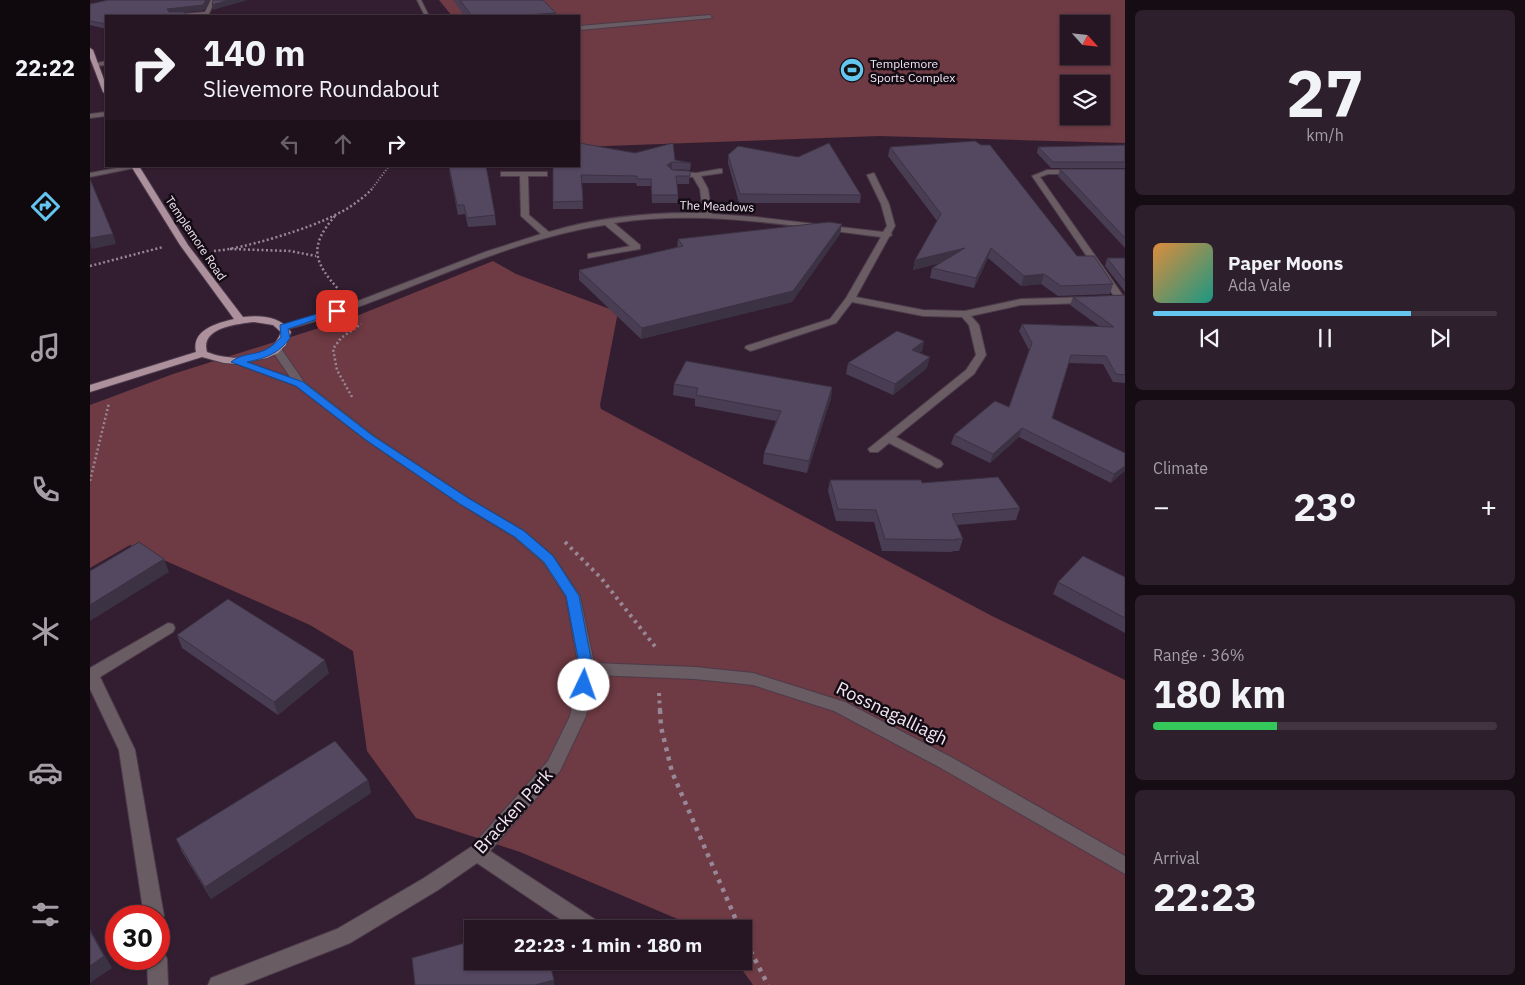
<!DOCTYPE html>
<html lang="en">
<head>
<meta charset="utf-8">
<style>
  body { margin:0; font-family:"IBM Plex Sans",sans-serif; background:#2e1f2c; color:#f1f3f6; height:100vh; display:flex; flex-direction:column; font-size:19px; white-space:nowrap }
  * { box-sizing:border-box; margin:0 }
  p { font-size:16px; color:#a49fa6 }
  .icon { flex:none; width:28px; height:28px; fill:none; stroke:currentColor; stroke-width:2; stroke-linecap:round; stroke-linejoin:round }
  .map { position:relative; flex:1; overflow:hidden }
  .drawer { display:flex; flex-direction:column; gap:10px; padding:10px; background:#150c14; width:400px }
  .drawer>* { flex:none }
  .top-card { position:absolute; left:15px; top:15px; width:475px; height:152px; border-radius:0px; box-shadow:0 1px 4px #0004,0 0 0 1px #423541; background:#261624; color:#f1f3f6; overflow:hidden }
  .needle { width:32px; rotate:117deg }
  .tools { position:absolute; left:970px; top:15px; display:grid; gap:10px }
  .tools a { display:grid; place-items:center; width:50px; height:50px; border-radius:0px; background:#261624; box-shadow:0 1px 4px #0004,0 0 0 1px #423541; font-size:25px }
  .speed { position:absolute; left:15px; top:905px; display:flex; gap:10px; font-size:25px; font-weight:700; text-align:center }
  .speed>* { display:grid; place-content:center; width:65px; height:65px; border-radius:50%; background:#261624; box-shadow:0 1px 4px #0004,0 0 0 1px #423541; line-height:1 }
  .speed .limit { border:8px solid #d22; background:#fff; color:#111 }
  .pin { position:absolute; display:grid; place-items:center; width:42px; height:42px; color:#fff; margin:-21px; border-radius:10px; box-shadow:0 2px 8px #0006 }
  .me { position:absolute; width:55px; margin:-28px; rotate:3deg; stroke-linejoin:round; filter:drop-shadow(0 0 4px #0008) }
  .turn { display:flex; align-items:center; gap:18px; height:105px; padding:0 15px; font-size:22px }
  .turn .icon { width:65px; height:65px; stroke-width:2.5 }
  .turn b { display:block; font-size:35px; line-height:42px }
  .lanes { display:flex; align-items:center; height:48px; padding:0 15px; background:#0003; justify-content:center; gap:25px; direction:ltr }
  .lanes .off { opacity:.35 }
  .big { font-size:38px; font-weight:700; line-height:1.1 }
  .drawer .tile { flex:1; display:flex; flex-direction:column; justify-content:center; gap:8px; min-width:0; padding:0 18px; border-radius:8px; background:#2e1f2c }
  .drawer .dial { align-items:center; gap:0 }
  .dial b { font-size:65px; line-height:1 }
  .song { display:flex; align-items:center; gap:15px }
  .cover { width:60px; height:60px; border-radius:8px; background:linear-gradient(135deg,hsl(30 70% 55%),hsl(170 70% 35%)) }
  .played { height:5px; border-radius:2px; background:linear-gradient(90deg,#64c5ee 75%,#423541 75%) }
  .keys { display:flex; justify-content:space-around; direction:ltr }
  .heat { display:flex; justify-content:space-between; align-items:center; font-size:28px; direction:ltr }
  .charge { height:8px; border-radius:4px; background:linear-gradient(90deg,#34c759 36%,#423541 0) }
  .trip { position:absolute; left:374px; top:920px; width:288px; height:50px; border-radius:0px; background:#261624; box-shadow:0 1px 4px #0004,0 0 0 1px #423541; font-weight:700; line-height:50px; text-align:center }
  main { display:flex; flex:1; min-height:0 }
  .tab-bar { display:flex; flex-direction:column; width:90px; justify-content:space-around; align-items:center; background:#0f090e; color:#a49fa6 }
  .tab-bar .icon { width:35px; height:35px }
  .tab-bar .active { color:#64c5ee }
  .tab-bar b { font-size:22px; color:#f1f3f6 }
  .map>svg:first-child { display:block }
  .green { fill:#6e3a43; fill-rule:evenodd }
  .lines { fill:none; stroke-linecap:round; stroke-linejoin:round }
  .minor-casing { stroke:#4d3a4b; stroke-width:2 }
  .major-casing { stroke:#4d3a4b; stroke-width:2 }
  .path-far3 { stroke:#988897; stroke-width:2; stroke-dasharray:1 2; stroke-linecap:butt }
  .path-far2 { stroke:#988897; stroke-width:2.5; stroke-dasharray:2 2.5; stroke-linecap:butt }
  .path-far1 { stroke:#988897; stroke-width:4; stroke-dasharray:3 4.5; stroke-linecap:butt }
  .path { stroke:#988897; stroke-width:4.5; stroke-dasharray:4 5.5; stroke-linecap:butt }
  .minor { fill:#695c62; fill-rule:evenodd }
  .major { fill:#ac919d; fill-rule:evenodd }
  .wall { fill:#483d53 }
  .shaded-wall { fill:#3b3243 }
  .building { fill:#544760; stroke:#3b3243 }
  .route { fill:#1a73e8; stroke:#114b97 }
  .labels { text-anchor:middle; dominant-baseline:central; stroke-width:5; stroke-linejoin:round; paint-order:stroke }
  .far-poi-label { font-size:12px; fill:#f4e7f3; stroke:#140c14; text-anchor:start }
  .far-street-label { font-size:12px; fill:#f4e7f3; stroke:#140c14 }
  .near-street-label { font-size:18px; fill:#f4e7f3; stroke:#140c14 }
</style>
</head>
<body>
<main>
<nav class="tab-bar">
<b>22:22</b>
<svg class="icon active" aria-label="directions" viewBox="0 0 24 24"><path d="M12 3l9 9-9 9-9-9zM9 14v-3h6M13 9l2 2-2 2"/></svg>
<svg class="icon" aria-label="music" viewBox="0 0 24 24"><path d="M9 18V5l10-2v13"/><circle cx="6" cy="18" r="3"/><circle cx="16" cy="16" r="3"/></svg>
<svg class="icon" aria-label="phone" viewBox="0 0 24 24"><path d="M5 4h4l2 5-3 2q2 4 5 5l2-3 5 2v4C11 20 4 13 5 4z"/></svg>
<svg class="icon" aria-label="climate" viewBox="0 0 24 24"><path d="M12 3v18M4 7l16 10M4 17L20 7"/></svg>
<svg class="icon" aria-label="car" viewBox="0 0 24 24"><path d="M5 17H2v-5l4-1 3-4h7l3 4 3 1v5h-3M9 17h6M6 11h13"/><circle cx="7" cy="17" r="2"/><circle cx="17" cy="17" r="2"/></svg>
<svg class="icon" aria-label="filters" viewBox="0 0 24 24"><path d="M4 7h16M4 17h16"/><circle cx="9" cy="7" r="2"/><circle cx="15" cy="17" r="2"/></svg>
</nav>
<div class="map">
<svg width="1035" height="985" viewBox="0 0 1035 985">
  <rect width="100%" height="100%" fill="#321e30"/>
  <g class="green">
    <path d="M349,0h686v143l-246,-7 -300,11v-131h-127zM979,24h32v32h-32zM979,84h32v32h-32z"/>
    <polygon points="403,261 426,274 528,312 510,405 511,409 902,616 1035,680 1035,985 663,985 646,961 652,961 652,929 611,929 430,852 326,818 277,751 263,651 220,625 40,545 0,568 0,405 83,374 264,317"/>
  </g>
  <g class="lines">
    <g class="minor-casing">
      <g id="minor">
        <polygon points="121,0 125,0 118,16 80,15 115,12"/>
        <polygon points="327,0 331,0 339,16 335,16"/>
        <polygon points="620,15 622,18 489,30 489,26"/>
        <polygon points="16,61 16,65 6,66 3,64"/>
        <polygon points="16,112 16,116 0,118 0,114"/>
        <polygon points="37,166 49,167 0,177 0,173"/>
        <path d="M629,169h3v4l-21,3 7,13 4,25 44,3 127,15 4,-6 -6,-22 -14,-29 7,-2 15,31 6,22 -4,7 1,2 -3,2 -33,60 67,13 42,1 56,-12 67,-2 5,3 -5,3 -67,2 -50,11 8,9 7,30 -12,19 -78,63 45,24 2,3 -2,3 -4,1 -48,-25 -11,9h-8l-2,-3 98,-79 10,-15 -7,-30 -7,-8 -39,-1 -71,-14 -16,21 -82,27 -4,1 -5,-3 1,-2 84,-27 16,-21 35,-61c-89,-11 -179,-28 -267,-14l26,22v4l-52,9v-4l42,-8 -25,-21c-112,17 -212,78 -321,105l-5,-3 74,-24 132,-51 56,-18 -20,-18 -1,-40h-19v-4h46v4h-19l1,39 20,17c49,-15 103,-20 154,-19l-3,-24 -7,-12 -19,-2 -4,-2 4,-2 22,2z"/>
        <polygon points="957,170 985,170 989,172 985,174 958,174 950,177 1034,297 1032,299 1026,299 942,176"/>
        <polygon points="186,346 190,347 214,382 284,436 378,498 434,531 463,556 490,596 504,663 605,667 663,673 755,702 861,757 1035,856 1035,874 849,767 744,711 663,685 605,679 504,675 496,716 470,771 400,851 509,922 512,929 485,929 387,863 348,890 260,943 153,985 118,985 121,978 247,929 334,878 381,847 458,761 480,716 489,669 476,597 453,562 424,537 370,504 276,440 206,386 141,362 142,360 150,360 200,377 181,349"/>
        <polygon points="78,623 83,624 85,628 83,632 10,677 45,750 74,916 69,923 69,916 54,916 29,750 0,689 0,668"/>
        <polygon points="69,950 74,952 77,959 78,985 58,985 57,959 69,959"/>
      </g>
    </g>
    <g class="major-casing">
      <g id="major">
        <polygon points="0,48 3,50 16,85 16,94 13,92 0,58"/>
        <path d="M41,166h8l49,79 55,72c18,-2 37,-1 48,15l-5,13 -8,8 -11,5 -30,6 -13,-1 -22,-6 -112,35v-7l106,-33c-5,-22 21,-29 38,-33l-54,-74zM164,322l19,3 8,7c-10,29 -49,30 -74,20 -7,-24 29,-28 47,-30z"/>
      </g>
    </g>
    <polyline class="path-far3" points="281,190 299,166"/>
    <g class="path-far2">
      <path d="M245,216c-27,31 -21,46 4,74"/>
      <polyline points="140,249 200,251 226,256"/>
      <path d="M124,251c29,-2 98,-23 123,-37 13,-6 25,-15 35,-25"/>
      <polyline points="0,266 73,247"/>
      <polyline points="262,397 247,370 243,349 251,338 271,324"/>
      <polyline points="0,481 19,403"/>
    </g>
    <g class="path-far1">
      <polyline points="475,542 511,578 567,649"/>
      <polyline points="569,693 570,711"/>
    </g>
    <g class="path">
      <polyline points="570,710 571,727 582,772 650,929"/>
      <polyline points="652,934 678,985"/>
    </g>
    <use href="#minor" class="minor"/>
    <use href="#major" class="major"/>
  </g>
  <g class="wall">
    <polygon points="18,0 120,0 114,10 95,12 16,16 16,29 0,25 0,4"/>
    <polygon points="363,0 453,0 467,16 374,16 364,1"/>
    <polygon points="1035,145 1035,168 961,168 947,153 948,147"/>
    <polygon points="800,147 987,256 1023,284 1020,294 968,296 951,284 931,286 898,258 884,288 840,278 842,268 850,263 823,270 825,260 847,221 798,156"/>
    <polygon points="638,155 771,195 770,203 649,203 638,163"/>
    <polygon points="585,160 601,163 600,170 582,169 600,171 599,184 587,184 588,195 588,203 562,203 561,186 547,186 546,183 492,183 493,209 463,209 463,166"/>
    <polygon points="359,166 405,215 406,225 378,227 375,214 368,215 360,175"/>
    <polygon points="970,169 1035,169 1035,248 968,176"/>
    <polygon points="750,234 702,302 551,339 489,280 489,270 587,247 588,239"/>
    <polygon points="1017,258 1035,258 1035,292 1015,266"/>
    <polygon points="1035,295 1035,383 1023,382 1013,364 979,363 962,418 1035,453 1021,483 929,437 900,463 861,444 864,435 919,407 939,350 929,331 932,324 1009,326 980,305 983,297"/>
    <polygon points="834,341 832,351 829,353 837,368 803,395 756,374 758,363"/>
    <polygon points="584,384 742,387 741,398 717,473 673,464 674,453 686,421 605,406 605,399 583,395"/>
    <polygon points="740,480 832,483 930,508 926,520 867,525 873,539 869,551 863,551 862,552 792,551 784,522 746,521 738,491"/>
    <polygon points="1035,577 1035,633 963,594 968,582"/>
    <polygon points="87,635 239,673 188,715 92,648"/>
    <polygon points="278,780 281,793 121,899 92,852 86,839"/>
  </g>
  <g class="shaded-wall">
    <polygon points="116,0 120,0 114,10 79,14 77,9"/>
    <polygon points="139,0 158,0 123,10 122,5"/>
    <polygon points="466,13 467,16 421,16"/>
    <polygon points="582,162 582,169 576,172 577,165"/>
    <polygon points="752,224 750,234 702,302 551,339 552,328"/>
    <polygon points="23,234 26,244 2,249 0,243 0,238"/>
    <polygon points="875,248 873,257 823,270 825,260"/>
    <polygon points="901,248 898,258 884,288 886,278"/>
    <polygon points="954,274 951,284 931,286 934,276"/>
    <polygon points="834,341 832,351 819,360 822,350"/>
    <polygon points="840,357 837,368 803,395 805,384"/>
    <polygon points="742,387 741,398 717,473 719,461"/>
    <polygon points="932,428 929,437 900,463 903,454"/>
    <polygon points="1035,466 1035,471 1021,483 1024,474"/>
    <polygon points="74,559 79,572 0,621 0,605"/>
    <polygon points="235,660 239,673 188,715 184,702"/>
    <polygon points="278,780 281,793 121,899 115,887"/>
    <polygon points="0,929 22,968 0,983"/>
    <polygon points="464,980 464,985 445,985"/>
  </g>
  <g class="building">
    <polygon points="18,0 116,0 113,5 77,9 79,12 95,12 95,16 16,16 16,24 0,21 0,4"/>
    <polygon points="123,0 139,0 122,5"/>
    <polygon points="370,0 453,0 466,13 421,16 382,16"/>
    <polygon points="885,141 891,145 900,145 987,256 1004,256 1023,284 971,286 954,274 934,276 901,248 886,278 842,268 875,248 825,260 851,214 800,147"/>
    <polygon points="489,143 545,153 583,143 585,160 601,163 582,162 577,165 582,170 600,171 600,176 586,176 588,195 562,195 561,179 547,179 547,176 491,175 493,201 463,202 463,166 489,166"/>
    <polygon points="739,143 771,195 650,194 638,155 648,146 708,157"/>
    <polygon points="1035,145 1035,162 963,162 948,147"/>
    <polygon points="359,166 396,166 405,215 377,218 374,205 367,205"/>
    <polygon points="970,169 1035,169 1035,238"/>
    <polygon points="0,179 23,234 0,238"/>
    <polygon points="739,222 752,224 703,291 552,328 489,270 593,246 588,239"/>
    <polygon points="1017,258 1035,258 1035,281"/>
    <polygon points="1035,295 1035,375 1026,374 1016,356 981,355 962,418 1035,453 1035,466 1024,474 932,428 903,454 864,435 905,401 919,407 942,343 932,324 1024,327 983,297"/>
    <polygon points="807,331 834,341 822,350 840,357 805,384 758,363"/>
    <polygon points="596,361 742,387 719,461 674,453 691,411 606,395 608,388 584,384"/>
    <polygon points="908,477 930,508 862,514 873,539 865,539 866,540 795,539 786,510 748,509 740,480 831,480 832,483"/>
    <polygon points="49,542 74,559 0,605 0,571"/>
    <polygon points="993,556 1035,577 1035,618 968,582"/>
    <polygon points="138,599 235,660 184,702 87,635"/>
    <polygon points="245,741 278,780 115,887 86,839"/>
    <polygon points="450,922 451,929 426,929"/>
    <polygon points="0,931 14,956 0,966"/>
    <polygon points="382,941 382,961 459,961 464,980 445,985 325,985 322,958"/>
  </g>
  <path class="route" d="M244,309l7,2 -53,18 2,9c-12,16 -24,20 -43,24l56,20 70,54 95,62 56,33 29,25 26,40 14,73 -4,20h-10l-2,-4 3,-16 -14,-73 -22,-34 -29,-25 -55,-33 -94,-64 -70,-54 -65,-24c16,-13 31,-2 50,-25l-1,-12z"/>
  <defs>
    <g id="stadium-disc" transform="scale(1.25)"><circle r="9.5" fill="#64c5ee" stroke="#140c14"/><path d="M0-5a6.5 5 0 1 0 0 10a6.5 5 0 1 0 0-10ZM-3.5-1.8h7v3.6h-7Z" fill="#111"/></g>
  </defs>
  <g fill-rule="evenodd">
    <use href="#stadium-disc" x="762" y="70"/>
  </g>
  <g class="labels">
    <g class="far-poi-label">
      <text x="780" y="63">Templemore<tspan x="780" dy="14">Sports Complex</tspan></text>
    </g>
    <g class="far-street-label">
      <text transform="translate(627 206) rotate(2)">The Meadows</text>
      <text transform="translate(106 238) rotate(56)">Templemore Road</text>
    </g>
    <g class="near-street-label">
      <text transform="translate(802 713) rotate(26)">Rossnagalliagh</text>
      <text transform="translate(423 811) rotate(-48)">Bracken Park</text>
    </g>
  </g>
</svg>
<div class="tools">
<a><svg class="needle" viewBox="-14 -14 28 28"><path d="M0-13l5 13h-10z" fill="#e53935"/><path d="M0 13l5-13h-10z" fill="#a49fa6"/></svg></a>
<a><svg class="icon" aria-label="layers" viewBox="0 0 24 24"><path d="M12 4l9 5-9 5-9-5zM3 14l9 5 9-5"/></svg></a>
</div>
<div class="speed"><div class="limit">30</div></div>
<div class="pin" style="left:247px;top:311px;background:#d93025"><svg class="icon" aria-label="arrive" viewBox="0 0 24 24"><path d="M6 21V4h12l-3 4 3 4H6"/></svg></div>
<svg class="me" style="left:494px;top:685px" viewBox="-20 -20 40 40"><circle r="19" fill="#fff"/><path d="M0-13L10 11 0 6-10 11z" fill="#1a73e8"/></svg>
<div class="trip">22:23 · 1 min · 180 m</div>
<div class="top-card">
<div class="turn"><svg class="icon" aria-label="right" viewBox="0 0 24 24"><path d="M7 20v-9h11M14 6l5 5-5 5"/></svg><div><b>140 m</b>Slievemore Roundabout</div></div>
<div class="lanes"><svg class="icon off" aria-label="left" viewBox="0 0 24 24"><path d="M17 20v-9H6M10 6l-5 5 5 5"/></svg><svg class="icon off" aria-label="ahead" viewBox="0 0 24 24"><path d="M12 20V5M6 11l6-6 6 6"/></svg><svg class="icon" aria-label="right" viewBox="0 0 24 24"><path d="M7 20v-9h11M14 6l5 5-5 5"/></svg></div>
</div>
</div>
<section class="drawer">
<div class="tile dial"><b>27</b><p>km/h</p></div>
<div class="tile">
<div class="song"><i class="cover"></i><div><b>Paper Moons</b><p>Ada Vale</p></div></div>
<div class="played"></div>
<div class="keys"><svg class="icon" aria-label="previous" viewBox="0 0 24 24"><path d="M18 5L8 12l10 7zM5 5v14"/></svg><svg class="icon" aria-label="pause" viewBox="0 0 24 24"><path d="M8 5v14M16 5v14"/></svg><svg class="icon" aria-label="next" viewBox="0 0 24 24"><path d="M6 5l10 7-10 7zM19 5v14"/></svg></div>
</div>
<div class="tile"><p>Climate</p>
<div class="heat"><a>−</a><b class="big">23°</b><a>+</a></div>
</div>
<div class="tile"><p>Range · 36%</p><b class="big">180 km</b><div class="charge"></div></div>
<div class="tile"><p>Arrival</p><b class="big">22:23</b></div>
</section>
</main>
</body>
</html>
